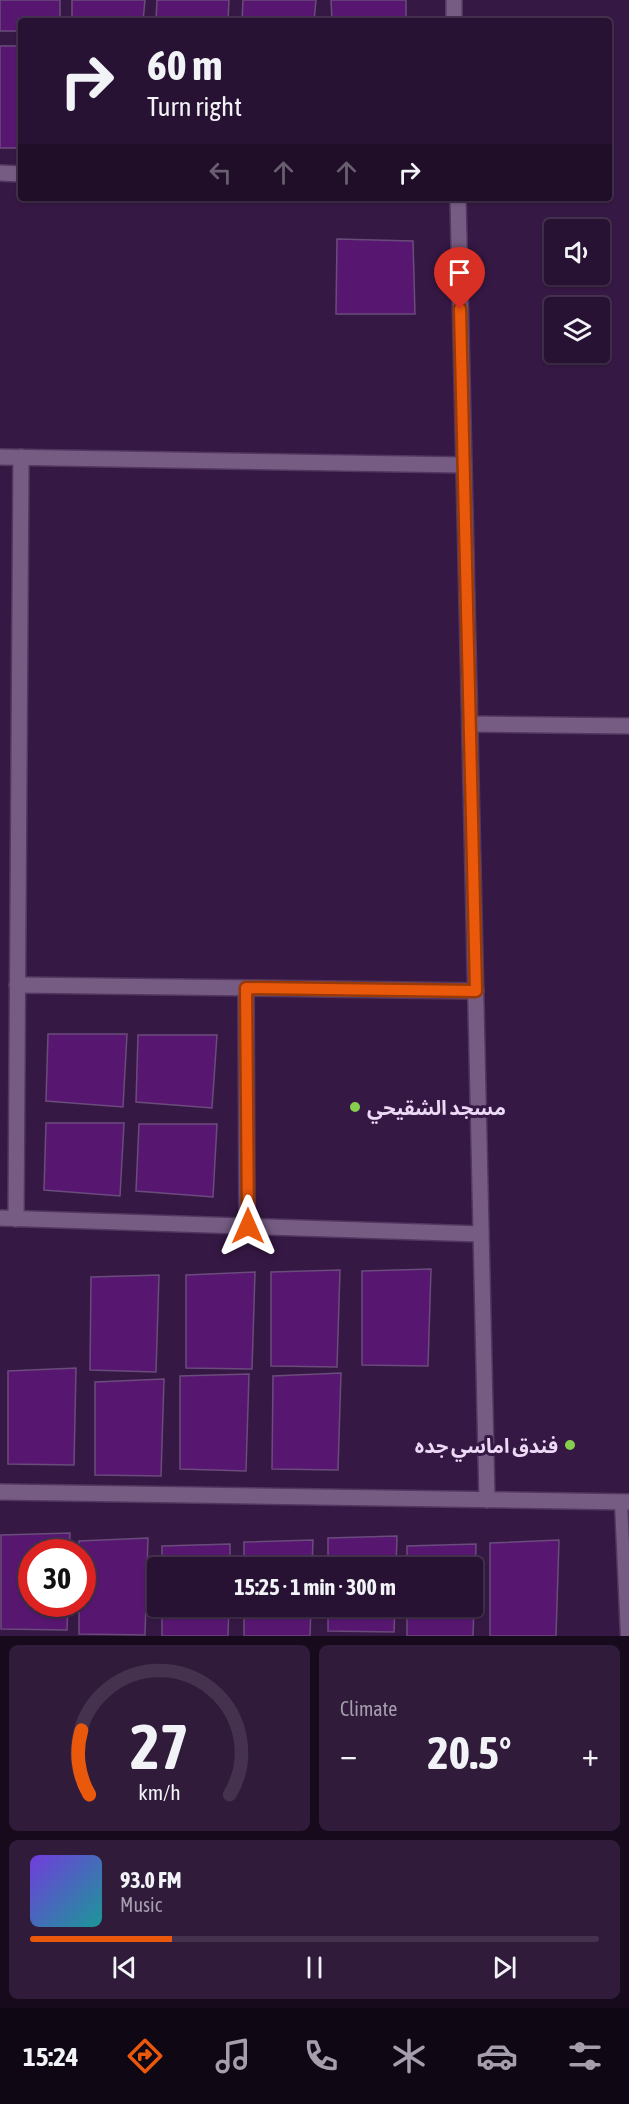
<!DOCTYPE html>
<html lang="en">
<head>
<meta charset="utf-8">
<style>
  body { margin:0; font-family:"Asap Condensed","Noto Sans Arabic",sans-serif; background:#301b3b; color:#f1f3f6; height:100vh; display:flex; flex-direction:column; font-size:22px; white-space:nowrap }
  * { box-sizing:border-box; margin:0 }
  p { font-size:20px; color:#a59eac }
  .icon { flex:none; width:33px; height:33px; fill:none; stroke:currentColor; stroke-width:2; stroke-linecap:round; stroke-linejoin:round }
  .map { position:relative; height:1636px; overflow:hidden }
  .details { display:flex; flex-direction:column; gap:9px; padding:9px; background:#160a1c; flex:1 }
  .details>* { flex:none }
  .guide { position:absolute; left:18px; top:18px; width:594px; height:183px; border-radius:6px; box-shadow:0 2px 4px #0004,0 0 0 2px #44324e; background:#281233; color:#f1f3f6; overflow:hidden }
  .fabs { position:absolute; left:544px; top:219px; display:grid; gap:12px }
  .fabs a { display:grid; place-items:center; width:66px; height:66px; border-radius:6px; background:#281233; box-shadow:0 2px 4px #0004,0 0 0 2px #44324e; font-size:30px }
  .speed { position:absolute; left:18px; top:1539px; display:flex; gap:12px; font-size:30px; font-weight:700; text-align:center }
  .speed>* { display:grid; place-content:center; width:78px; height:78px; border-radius:50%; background:#281233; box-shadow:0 2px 4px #0004,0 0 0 2px #44324e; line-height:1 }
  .speed .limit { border:9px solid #d22; background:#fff; color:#111 }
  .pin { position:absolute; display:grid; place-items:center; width:51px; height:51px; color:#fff; margin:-62px -26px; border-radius:50% 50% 50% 0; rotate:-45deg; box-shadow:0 0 6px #0007 }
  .pin .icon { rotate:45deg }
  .me { position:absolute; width:66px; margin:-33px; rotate:0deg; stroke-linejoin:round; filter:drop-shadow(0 0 4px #0008) }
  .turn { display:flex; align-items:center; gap:21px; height:126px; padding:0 30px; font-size:27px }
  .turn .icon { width:78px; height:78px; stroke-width:2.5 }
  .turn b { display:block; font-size:42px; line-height:51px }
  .lanes { display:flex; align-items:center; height:57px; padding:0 30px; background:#0003; justify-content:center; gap:30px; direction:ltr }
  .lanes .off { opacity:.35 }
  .big { font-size:45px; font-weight:700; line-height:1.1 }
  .details .tile { flex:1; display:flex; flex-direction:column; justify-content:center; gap:9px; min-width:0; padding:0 21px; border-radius:9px; background:#301b3b }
  .details .dial { align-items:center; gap:0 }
  .dial svg { height:156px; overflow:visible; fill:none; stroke:#44324e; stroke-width:7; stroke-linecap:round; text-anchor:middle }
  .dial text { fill:#f1f3f6; stroke:none }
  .song { display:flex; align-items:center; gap:18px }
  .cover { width:72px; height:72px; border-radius:9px; background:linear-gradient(135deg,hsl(260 70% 55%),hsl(180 70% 35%)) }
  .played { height:6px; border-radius:3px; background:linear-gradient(90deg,#ea580c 25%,#44324e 25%) }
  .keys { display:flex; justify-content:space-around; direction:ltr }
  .heat { display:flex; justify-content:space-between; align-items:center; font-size:33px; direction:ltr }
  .details .tiles { flex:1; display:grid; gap:9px; grid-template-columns:1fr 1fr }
  .tile:last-child { grid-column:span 2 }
  .trip { position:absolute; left:147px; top:1557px; width:336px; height:60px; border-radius:6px; background:#281233; box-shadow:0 2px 4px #0004,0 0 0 2px #44324e; font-weight:700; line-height:60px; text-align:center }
  .tab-bar { display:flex; height:96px; justify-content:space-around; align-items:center; background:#100714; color:#a59eac }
  .tab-bar .icon { width:42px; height:42px }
  .tab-bar .current { color:#ea580c }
  .tab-bar b { font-size:27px; color:#f1f3f6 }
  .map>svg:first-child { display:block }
  .building { fill:#571771; stroke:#6b4b7c; stroke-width:1.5 }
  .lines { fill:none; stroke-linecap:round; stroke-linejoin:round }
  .service-casing { stroke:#533760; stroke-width:15 }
  .minor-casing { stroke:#533760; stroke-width:18 }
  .service { stroke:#765c83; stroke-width:12 }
  .minor { stroke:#765c83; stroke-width:15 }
  .route-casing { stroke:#983908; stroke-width:15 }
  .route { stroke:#ea580c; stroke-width:10 }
  .poi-dot { fill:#85cf4c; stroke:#361844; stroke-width:2 }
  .labels { text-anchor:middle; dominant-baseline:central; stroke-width:6; stroke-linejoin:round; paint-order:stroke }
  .poi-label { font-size:20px; font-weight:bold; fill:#ebd9f5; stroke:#361844; text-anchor:start }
</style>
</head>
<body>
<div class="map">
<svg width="629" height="1636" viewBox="0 0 629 1636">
  <rect width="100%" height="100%" fill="#361844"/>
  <g class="building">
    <polygon points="0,0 60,0 60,21 21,21 21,31 0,31"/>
    <polygon points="72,0 145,0 143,21 72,21"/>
    <polygon points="157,0 229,0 228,21 156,21"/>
    <polygon points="243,0 316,0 314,21 242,21"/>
    <polygon points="331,0 406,0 406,21 332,21"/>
    <rect x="0" y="46" width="21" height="102"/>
    <polygon points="337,239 413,241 415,314 336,314"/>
    <polygon points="48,1034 127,1034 123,1107 46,1101"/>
    <polygon points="138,1035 217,1035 212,1108 136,1102"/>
    <polygon points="46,1123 124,1123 120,1196 44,1190"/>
    <polygon points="139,1124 217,1124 213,1197 136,1191"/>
    <polygon points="431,1269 428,1366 362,1365 362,1271"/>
    <polygon points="340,1270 337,1367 271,1366 271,1272"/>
    <polygon points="255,1272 252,1369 186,1368 186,1275"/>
    <polygon points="159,1275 156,1372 90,1370 91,1277"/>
    <polygon points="76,1368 74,1465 8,1464 8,1371"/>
    <polygon points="341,1373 338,1470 272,1469 273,1376"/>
    <polygon points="249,1374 246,1471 180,1469 180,1376"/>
    <polygon points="164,1379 161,1476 95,1475 95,1382"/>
    <polygon points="70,1533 69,1552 32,1552 32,1604 68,1604 67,1630 1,1629 1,1535"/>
    <polygon points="397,1536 396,1568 328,1568 328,1538"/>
    <polygon points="148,1538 145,1635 79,1634 79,1604 82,1604 82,1552 79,1552 79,1541"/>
    <polygon points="313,1540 312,1568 244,1568 244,1542"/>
    <polygon points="559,1540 556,1636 490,1636 490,1543"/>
    <polygon points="230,1544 230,1568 162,1568 162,1546"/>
    <polygon points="476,1544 473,1636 407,1636 407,1606 472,1606 472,1568 407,1568 407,1546"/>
    <polygon points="162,1606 229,1606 228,1636 162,1636"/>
    <polygon points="244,1606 311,1606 310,1636 244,1636"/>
    <polygon points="328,1606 395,1606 394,1632 328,1631"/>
  </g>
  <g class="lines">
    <g class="service-casing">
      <polyline id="service" points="621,1502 627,1636"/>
    </g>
    <g class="minor-casing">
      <g id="minor">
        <polyline points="454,0 454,21"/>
        <polyline points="0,173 21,174"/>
        <polyline points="458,198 487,1500"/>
        <polyline points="0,457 464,465"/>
        <polyline points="470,724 629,726"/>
        <polyline points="17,985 476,991"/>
        <polyline points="246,988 247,1226"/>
        <polyline points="0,1218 481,1234"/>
        <polyline points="16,1219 21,457"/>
        <polyline points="0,1492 629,1502"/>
      </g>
    </g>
    <use href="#service" class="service"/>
    <use href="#minor" class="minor"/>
  </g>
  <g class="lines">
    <g class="route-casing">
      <polyline id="route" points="248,1226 246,988 476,991 460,309"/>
    </g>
    <use href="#route" class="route"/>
  </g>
  <g class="poi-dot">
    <circle cx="355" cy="1107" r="6"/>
    <circle cx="570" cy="1445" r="6"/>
  </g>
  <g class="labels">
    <g class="poi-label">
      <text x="367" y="1107">مسجد الشقيحي</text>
      <text x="558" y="1445" text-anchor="end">فندق اماسي جده</text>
    </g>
  </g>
</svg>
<div class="fabs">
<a><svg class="icon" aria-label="sound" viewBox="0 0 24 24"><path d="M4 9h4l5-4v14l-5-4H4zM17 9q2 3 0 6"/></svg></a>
<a><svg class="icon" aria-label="layers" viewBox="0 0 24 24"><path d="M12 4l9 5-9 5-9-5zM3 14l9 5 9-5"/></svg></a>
</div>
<div class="speed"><div class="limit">30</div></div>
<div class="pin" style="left:460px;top:309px;background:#d93025"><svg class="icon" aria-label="arrive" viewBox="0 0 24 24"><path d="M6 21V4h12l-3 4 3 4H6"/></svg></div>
<svg class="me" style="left:248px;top:1226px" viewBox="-20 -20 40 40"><path d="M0-17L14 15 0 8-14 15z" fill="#ea580c" stroke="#fff" stroke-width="4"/></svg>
<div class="trip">15:25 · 1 min · 300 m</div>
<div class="guide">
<div class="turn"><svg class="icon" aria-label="right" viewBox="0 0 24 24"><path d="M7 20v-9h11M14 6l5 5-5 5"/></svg><div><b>60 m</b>Turn right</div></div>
<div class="lanes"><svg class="icon off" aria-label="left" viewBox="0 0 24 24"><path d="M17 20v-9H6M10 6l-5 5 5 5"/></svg><svg class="icon off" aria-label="ahead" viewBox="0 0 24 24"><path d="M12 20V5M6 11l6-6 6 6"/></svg><svg class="icon off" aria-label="ahead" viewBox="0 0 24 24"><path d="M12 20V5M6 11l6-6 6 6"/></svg><svg class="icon" aria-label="right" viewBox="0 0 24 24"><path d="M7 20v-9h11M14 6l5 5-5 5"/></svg></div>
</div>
</div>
<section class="details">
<div class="tiles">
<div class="tile dial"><svg viewBox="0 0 100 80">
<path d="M14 69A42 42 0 1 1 86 69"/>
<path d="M14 69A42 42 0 0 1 10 36" stroke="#ea580c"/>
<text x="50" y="56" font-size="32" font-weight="700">27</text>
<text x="50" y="72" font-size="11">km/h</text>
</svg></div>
<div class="tile"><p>Climate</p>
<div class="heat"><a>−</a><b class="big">20.5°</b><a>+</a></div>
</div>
<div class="tile">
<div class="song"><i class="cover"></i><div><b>93.0 FM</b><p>Music</p></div></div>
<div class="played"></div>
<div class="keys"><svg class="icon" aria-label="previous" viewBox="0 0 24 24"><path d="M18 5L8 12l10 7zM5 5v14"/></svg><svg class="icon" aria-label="pause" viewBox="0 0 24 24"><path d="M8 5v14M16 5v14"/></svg><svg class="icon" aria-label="next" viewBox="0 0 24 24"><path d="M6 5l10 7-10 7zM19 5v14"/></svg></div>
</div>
</div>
</section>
<nav class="tab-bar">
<b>15:24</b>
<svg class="icon current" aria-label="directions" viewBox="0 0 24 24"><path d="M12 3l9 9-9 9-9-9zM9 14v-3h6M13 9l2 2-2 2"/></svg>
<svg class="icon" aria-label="music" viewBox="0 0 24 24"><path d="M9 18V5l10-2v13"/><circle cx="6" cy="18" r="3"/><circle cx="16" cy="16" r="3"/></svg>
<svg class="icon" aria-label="phone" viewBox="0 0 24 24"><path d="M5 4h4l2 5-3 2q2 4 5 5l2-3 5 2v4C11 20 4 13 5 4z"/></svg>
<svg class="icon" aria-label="climate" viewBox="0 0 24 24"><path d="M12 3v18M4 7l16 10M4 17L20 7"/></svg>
<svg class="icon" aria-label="car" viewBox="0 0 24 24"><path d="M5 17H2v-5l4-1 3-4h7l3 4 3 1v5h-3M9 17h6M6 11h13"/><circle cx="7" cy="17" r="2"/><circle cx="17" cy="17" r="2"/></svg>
<svg class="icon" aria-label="filters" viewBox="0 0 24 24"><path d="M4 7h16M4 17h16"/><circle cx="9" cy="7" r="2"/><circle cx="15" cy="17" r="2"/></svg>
</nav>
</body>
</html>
